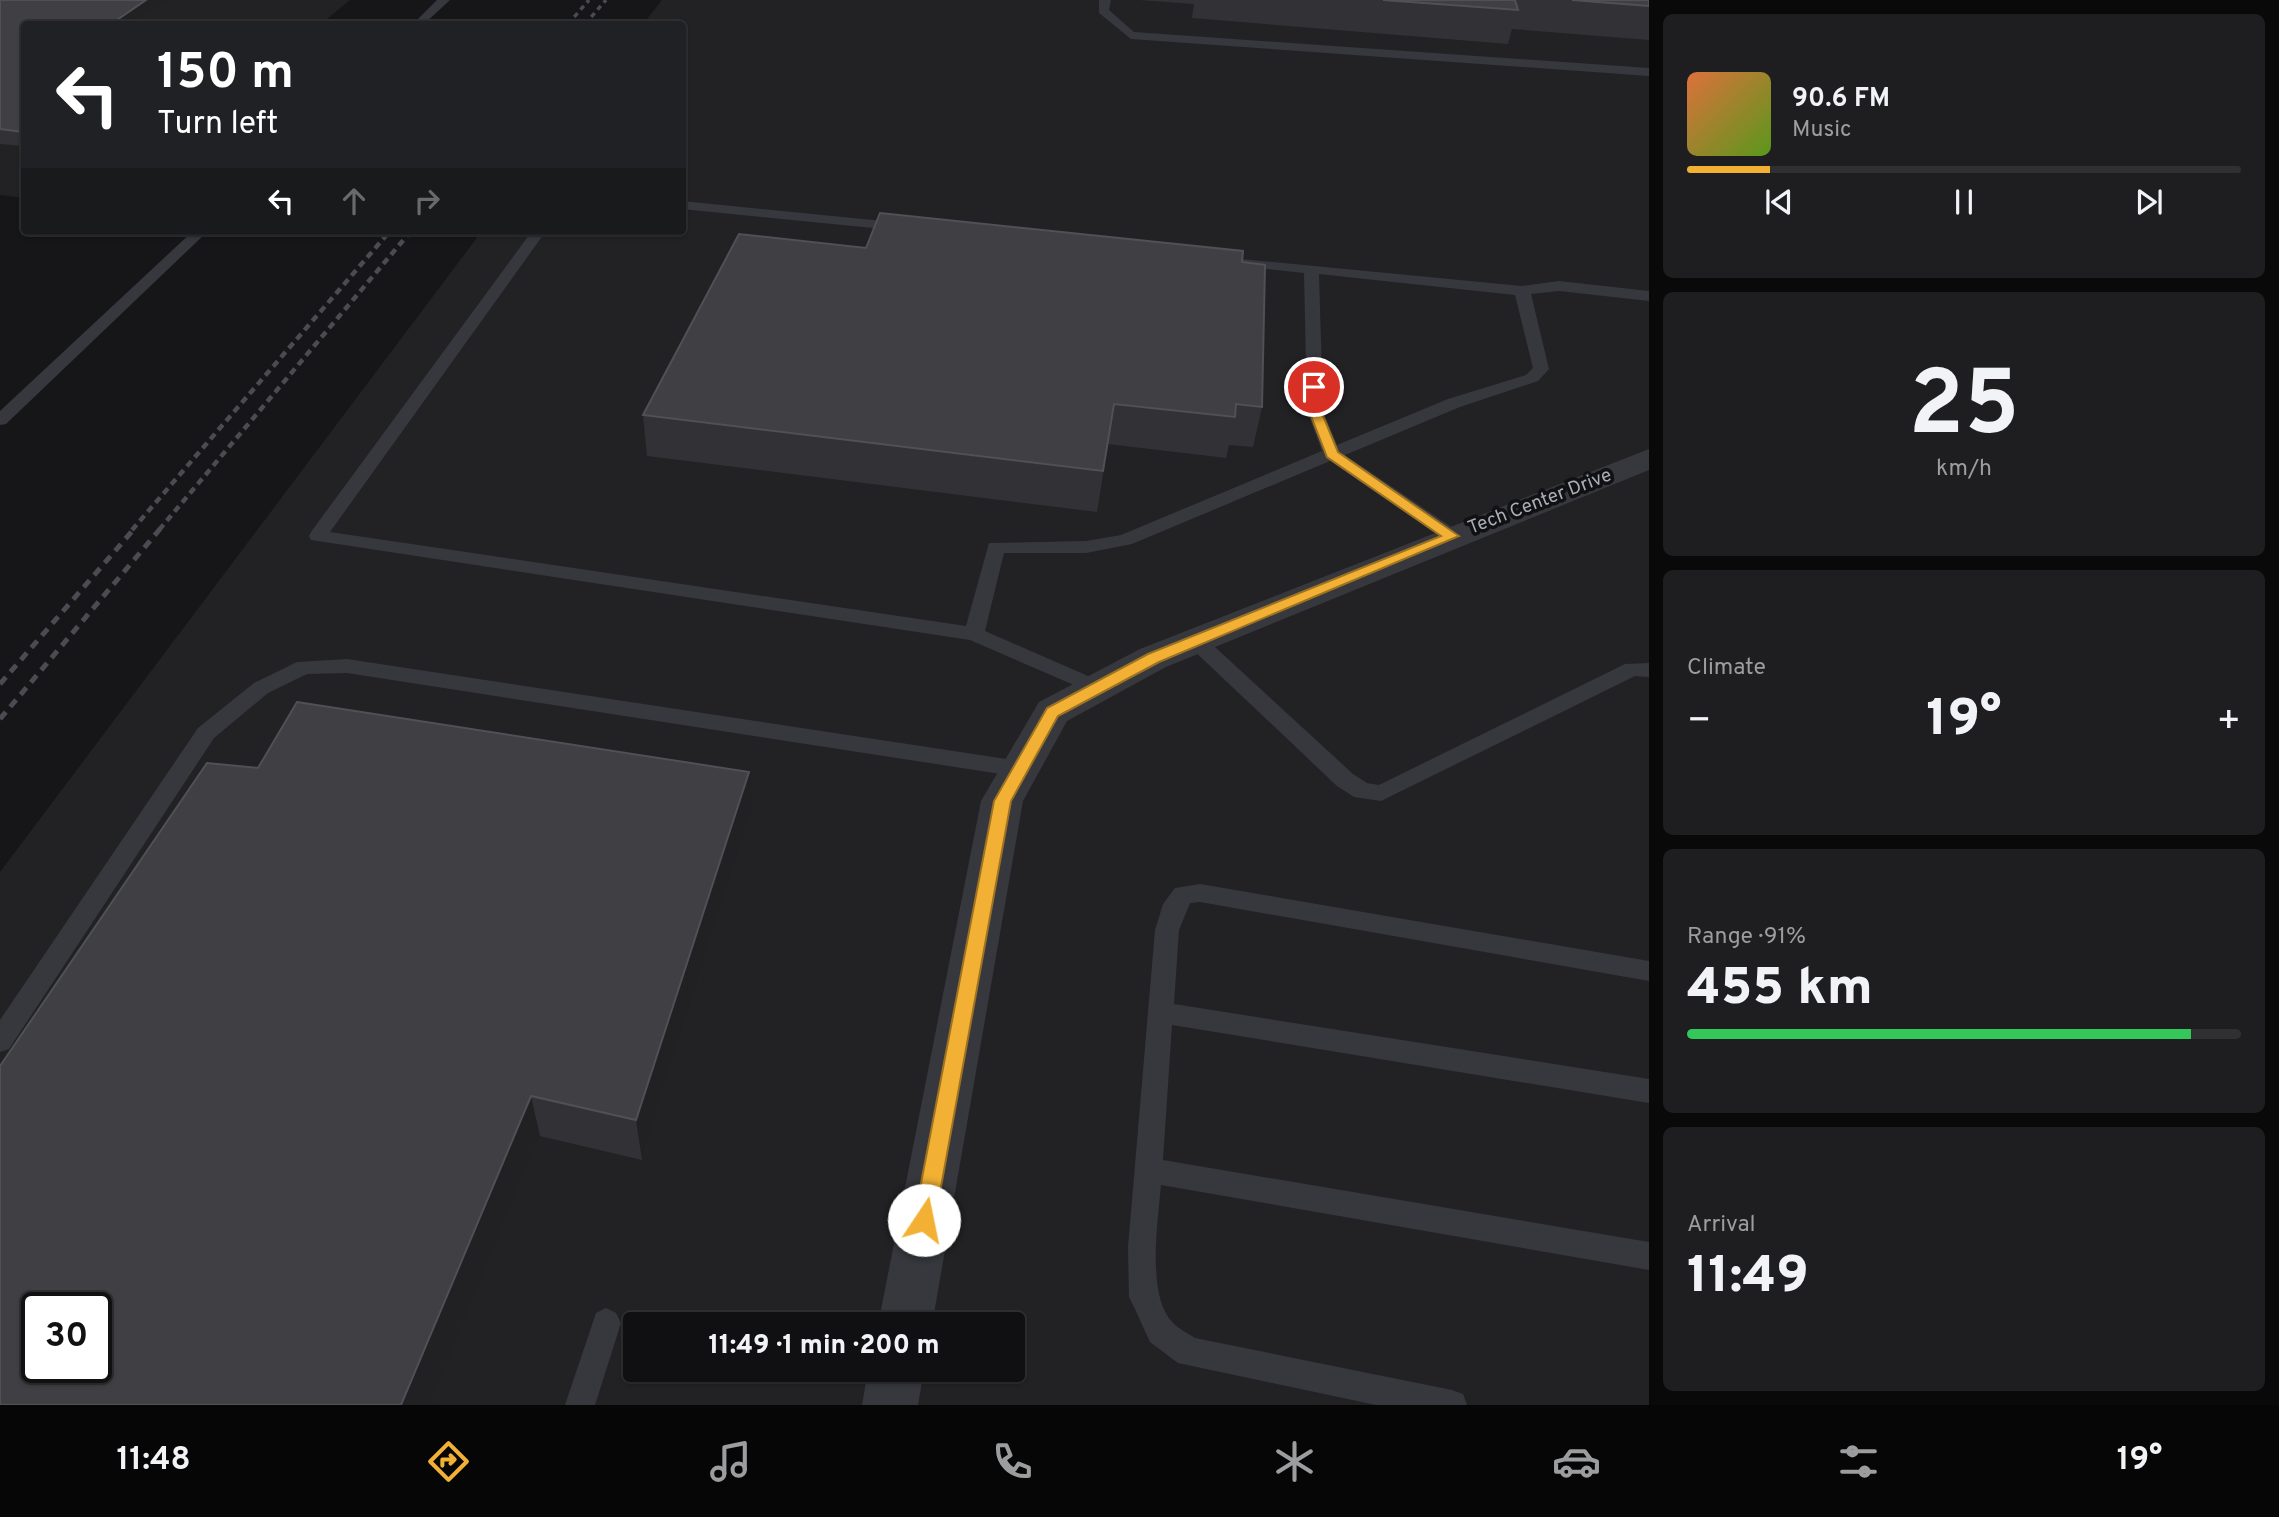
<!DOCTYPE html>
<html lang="en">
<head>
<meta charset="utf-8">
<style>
  body { margin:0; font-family:Overpass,sans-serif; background:#1e1e20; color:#f1f3f6; height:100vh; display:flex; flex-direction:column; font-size:26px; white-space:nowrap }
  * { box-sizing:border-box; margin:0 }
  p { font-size:23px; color:#9c9d9f }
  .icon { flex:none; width:38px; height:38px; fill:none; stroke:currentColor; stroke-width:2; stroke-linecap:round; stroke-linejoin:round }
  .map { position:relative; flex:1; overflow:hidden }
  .panel { display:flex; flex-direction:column; gap:14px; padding:14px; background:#09090a; width:630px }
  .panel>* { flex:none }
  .hud { position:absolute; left:21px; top:21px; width:665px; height:214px; border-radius:7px; box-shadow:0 2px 5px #0004,0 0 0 2px #303032; background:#202124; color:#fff; overflow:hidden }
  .speed { position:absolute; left:21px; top:1292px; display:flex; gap:14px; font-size:35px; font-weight:700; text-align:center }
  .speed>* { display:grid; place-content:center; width:91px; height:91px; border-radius:50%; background:#101012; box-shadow:0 2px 5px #0004,0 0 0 2px #303032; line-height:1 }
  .speed .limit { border:4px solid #111; border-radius:10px; background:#fff; color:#111 }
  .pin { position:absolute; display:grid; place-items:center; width:60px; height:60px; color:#fff; margin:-30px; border:4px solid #fff; border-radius:50%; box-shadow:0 2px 7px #0007 }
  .me { position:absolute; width:77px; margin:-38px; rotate:11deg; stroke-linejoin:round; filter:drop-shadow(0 0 5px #0008) }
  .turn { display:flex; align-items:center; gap:24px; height:147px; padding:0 21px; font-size:32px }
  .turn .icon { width:91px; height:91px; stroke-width:2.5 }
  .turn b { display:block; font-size:49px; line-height:60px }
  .lanes { display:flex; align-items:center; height:66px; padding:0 21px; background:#0003; justify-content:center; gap:35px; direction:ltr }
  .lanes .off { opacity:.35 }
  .big { font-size:52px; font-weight:800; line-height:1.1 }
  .panel .card { flex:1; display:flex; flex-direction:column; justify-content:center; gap:10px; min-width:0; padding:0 24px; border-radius:10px; background:#1e1e20 }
  .panel .dial { align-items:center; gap:0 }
  .dial b { font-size:91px; line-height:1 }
  .song { display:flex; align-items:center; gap:21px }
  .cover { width:84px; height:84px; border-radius:10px; background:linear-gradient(135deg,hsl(20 70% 55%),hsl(90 70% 35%)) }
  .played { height:7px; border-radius:4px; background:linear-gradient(90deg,#f2b134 15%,#303032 15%) }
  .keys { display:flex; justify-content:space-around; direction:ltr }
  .heat { display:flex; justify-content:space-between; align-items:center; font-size:38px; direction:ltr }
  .charge { height:10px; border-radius:5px; background:linear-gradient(90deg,#34c759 91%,#303032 0) }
  .trip { position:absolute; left:623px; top:1312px; width:402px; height:70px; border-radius:7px; background:#101012; box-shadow:0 2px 5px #0004,0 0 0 2px #303032; font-weight:800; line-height:70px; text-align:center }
  .menu { display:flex; height:112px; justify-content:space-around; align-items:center; background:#060607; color:#9c9d9f }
  .menu .icon { width:49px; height:49px }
  .menu .selected { color:#f2b134 }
  .menu b { font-size:32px; color:#f1f3f6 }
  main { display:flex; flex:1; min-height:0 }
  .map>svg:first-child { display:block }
  .built { fill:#222225; fill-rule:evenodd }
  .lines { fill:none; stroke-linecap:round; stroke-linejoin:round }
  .lane { fill:#37383d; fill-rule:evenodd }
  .street { fill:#37383d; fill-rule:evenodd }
  .rail-far2 { stroke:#4a4c52; stroke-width:3.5; stroke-dasharray:5 4.5; stroke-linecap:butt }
  .rail-far1 { stroke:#4a4c52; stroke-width:4.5; stroke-dasharray:7 5; stroke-linecap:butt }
  .rail { stroke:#4a4c52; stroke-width:5; stroke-dasharray:9 7; stroke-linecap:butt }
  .wall { fill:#323236 }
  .shaded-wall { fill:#212124 }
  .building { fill:#3f3f44; stroke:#4f5156; stroke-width:2; fill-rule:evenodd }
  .route { fill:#f2b134; stroke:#9d7322; stroke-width:2 }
  .labels { text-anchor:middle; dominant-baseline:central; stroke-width:7; stroke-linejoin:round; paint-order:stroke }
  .street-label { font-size:19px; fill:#a8adb8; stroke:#111113 }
</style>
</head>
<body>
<main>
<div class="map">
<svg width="1649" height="1405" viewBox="0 0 1649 1405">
  <rect width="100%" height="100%" fill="#161618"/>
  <g class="built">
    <polygon points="0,0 350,0 321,24 24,24 24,198 0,195"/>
    <path d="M662,0h987v1405h-1649v-533l482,-641h200v-207h-39zM37,1307h59v60h-59zM635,1325h378v45h-378z"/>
  </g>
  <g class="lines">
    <g class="lane">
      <polygon points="437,0 450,0 424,24 413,24"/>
      <polygon points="1099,0 1111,0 1109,10 1134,32 1649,68 1649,76 1131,39 1099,13"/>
      <polygon points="682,201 903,223 910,227 903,231 682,209"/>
      <polygon points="193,231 208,231 6,424 0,425 0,411"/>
      <path d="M532,231h14l-216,301 636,94 23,-83 97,-2 35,-6 201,-84 -15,-40 -3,-138 -90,-10 -5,-1 -2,-3 2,-3 313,30 37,-5 90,10v10l-90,-10 -28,3 18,75 -11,12 -78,26 -115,48 114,77 2,4 -2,4h-14l-115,-79 -198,83 -46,9h-82l-19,78 119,52 3,5 -3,5 -7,2 -127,-55 -659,-100 -2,-4 2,-4zM1319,274l196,21 18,73 -7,7 -78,24 -111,46 -14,-34z"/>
      <polygon points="1196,634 1203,636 1353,774 1367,783 1379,785 1625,664 1649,663 1649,677 1635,676 1381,801 1354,797 1337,786 1189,646 1186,641 1189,636"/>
      <polygon points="347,659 1020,761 1028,763 1031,769 1028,775 1020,777 347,673 307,674 268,693 214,738 9,1049 0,1052 0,1020 198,728 254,683 297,662"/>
      <path d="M1200,884l449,77v20l-449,-79 -10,1 -11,27 -5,74 475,75v24l-477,-78 -9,135 486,82v28l-488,-85c-3,35 -15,111 12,138 6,6 15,10 22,15l257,52 11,4 4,11h-91l-198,-42 -28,-21 -16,-35 -5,-10 -1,-50 27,-317 8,-26 12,-16z"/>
      <polygon points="606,1308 616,1313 621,1323 595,1405 565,1405 596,1313"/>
    </g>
    <g class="street">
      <polygon points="1649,449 1649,470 1166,667 1067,721 1023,801 932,1325 878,1325 981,801 1039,702 1140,649"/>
      <polygon points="868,1370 924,1370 918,1405 862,1405"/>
    </g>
    <g class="rail-far2">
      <polyline points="568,24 589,0"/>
      <polyline points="585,24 606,0"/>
    </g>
    <g class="rail-far1">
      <polyline points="132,530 390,231"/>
      <polyline points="159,530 411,231"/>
    </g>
    <g class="rail">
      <polyline points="0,684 134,529"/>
      <polyline points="0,719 160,529"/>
    </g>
  </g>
  <g class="wall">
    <polygon points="0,0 169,0 136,24 24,24 24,146 0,144"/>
    <polygon points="1139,0 1649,0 1649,40 1512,29 1508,44 1192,18 1194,4"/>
    <polygon points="866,248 1242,262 1262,407 1253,447 1229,445 1226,458 1108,444 1097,512 647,456 643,415"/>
    <polygon points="258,768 751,814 642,1160 540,1136 431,1405 0,1405"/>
  </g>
  <g class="shaded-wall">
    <polygon points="146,0 169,0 136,24 111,24"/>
    <polygon points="749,772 751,814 642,1160 636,1120"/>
    <polygon points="531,1096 540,1136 431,1405 401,1405"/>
  </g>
  <g class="building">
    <polygon points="0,0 146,0 111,24 24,24 24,132 0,129"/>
    <polygon points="1383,0 1515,0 1518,10"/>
    <polygon points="1572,0 1649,0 1649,6"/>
    <polygon points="880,213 1243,251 1242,262 1265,265 1262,407 1236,404 1235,417 1114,404 1103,471 643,415 739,234 866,248"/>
    <path d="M297,702l452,70 -113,348 -105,-24 -130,309h-401v-339l207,-303 51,5zM37,1307h59v60h-59z"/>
  </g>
  <polygon class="route" points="1314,384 1321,387 1321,411 1338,452 1459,536 1159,662 1058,716 1011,801 935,1220 932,1227 924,1230 917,1227 914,1220 994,801 1047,708 1148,654 1441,536 1327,457 1309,411 1308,387"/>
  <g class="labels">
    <g class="street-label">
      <text transform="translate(1540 502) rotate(-21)">Tech Center Drive</text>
    </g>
  </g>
</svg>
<div class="speed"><div class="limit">30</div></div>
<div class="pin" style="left:1314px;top:387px;background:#d93025"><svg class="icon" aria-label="arrive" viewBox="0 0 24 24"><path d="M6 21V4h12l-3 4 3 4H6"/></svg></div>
<svg class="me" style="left:924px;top:1220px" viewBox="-20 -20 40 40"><circle r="19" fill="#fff"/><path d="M0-13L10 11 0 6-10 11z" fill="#f2b134"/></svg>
<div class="trip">11:49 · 1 min · 200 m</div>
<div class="hud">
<div class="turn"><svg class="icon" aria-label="left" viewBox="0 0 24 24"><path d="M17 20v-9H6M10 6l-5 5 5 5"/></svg><div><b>150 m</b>Turn left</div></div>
<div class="lanes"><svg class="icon" aria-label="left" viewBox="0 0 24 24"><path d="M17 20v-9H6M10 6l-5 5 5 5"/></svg><svg class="icon off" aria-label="ahead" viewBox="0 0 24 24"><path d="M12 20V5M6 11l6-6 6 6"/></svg><svg class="icon off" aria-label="right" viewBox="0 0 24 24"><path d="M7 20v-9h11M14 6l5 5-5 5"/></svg></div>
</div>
</div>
<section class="panel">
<div class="card">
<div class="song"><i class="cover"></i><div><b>90.6 FM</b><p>Music</p></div></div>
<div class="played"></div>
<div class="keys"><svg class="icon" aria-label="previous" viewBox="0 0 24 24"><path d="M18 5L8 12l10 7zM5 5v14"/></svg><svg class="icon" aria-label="pause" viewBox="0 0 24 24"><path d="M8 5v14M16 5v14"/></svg><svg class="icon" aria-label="next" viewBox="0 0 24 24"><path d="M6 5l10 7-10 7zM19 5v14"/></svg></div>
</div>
<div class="card dial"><b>25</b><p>km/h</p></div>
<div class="card"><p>Climate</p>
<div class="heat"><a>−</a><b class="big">19°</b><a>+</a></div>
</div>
<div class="card"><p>Range · 91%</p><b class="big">455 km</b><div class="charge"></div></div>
<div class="card"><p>Arrival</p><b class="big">11:49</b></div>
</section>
</main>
<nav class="menu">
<b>11:48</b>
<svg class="icon selected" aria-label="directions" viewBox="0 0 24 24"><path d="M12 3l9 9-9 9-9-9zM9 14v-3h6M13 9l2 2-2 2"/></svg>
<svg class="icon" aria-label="music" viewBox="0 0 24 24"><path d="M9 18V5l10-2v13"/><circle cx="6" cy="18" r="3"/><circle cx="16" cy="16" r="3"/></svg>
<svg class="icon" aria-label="phone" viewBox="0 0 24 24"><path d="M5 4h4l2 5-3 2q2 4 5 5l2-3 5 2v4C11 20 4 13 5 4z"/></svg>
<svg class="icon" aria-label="climate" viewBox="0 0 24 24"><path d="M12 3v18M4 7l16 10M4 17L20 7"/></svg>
<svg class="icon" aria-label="car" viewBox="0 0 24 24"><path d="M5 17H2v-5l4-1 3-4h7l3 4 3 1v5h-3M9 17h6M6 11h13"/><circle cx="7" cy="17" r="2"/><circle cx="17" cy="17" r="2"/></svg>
<svg class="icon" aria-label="filters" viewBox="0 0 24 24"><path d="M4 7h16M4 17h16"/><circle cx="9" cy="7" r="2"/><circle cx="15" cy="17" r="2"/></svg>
<b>19°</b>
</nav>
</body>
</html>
